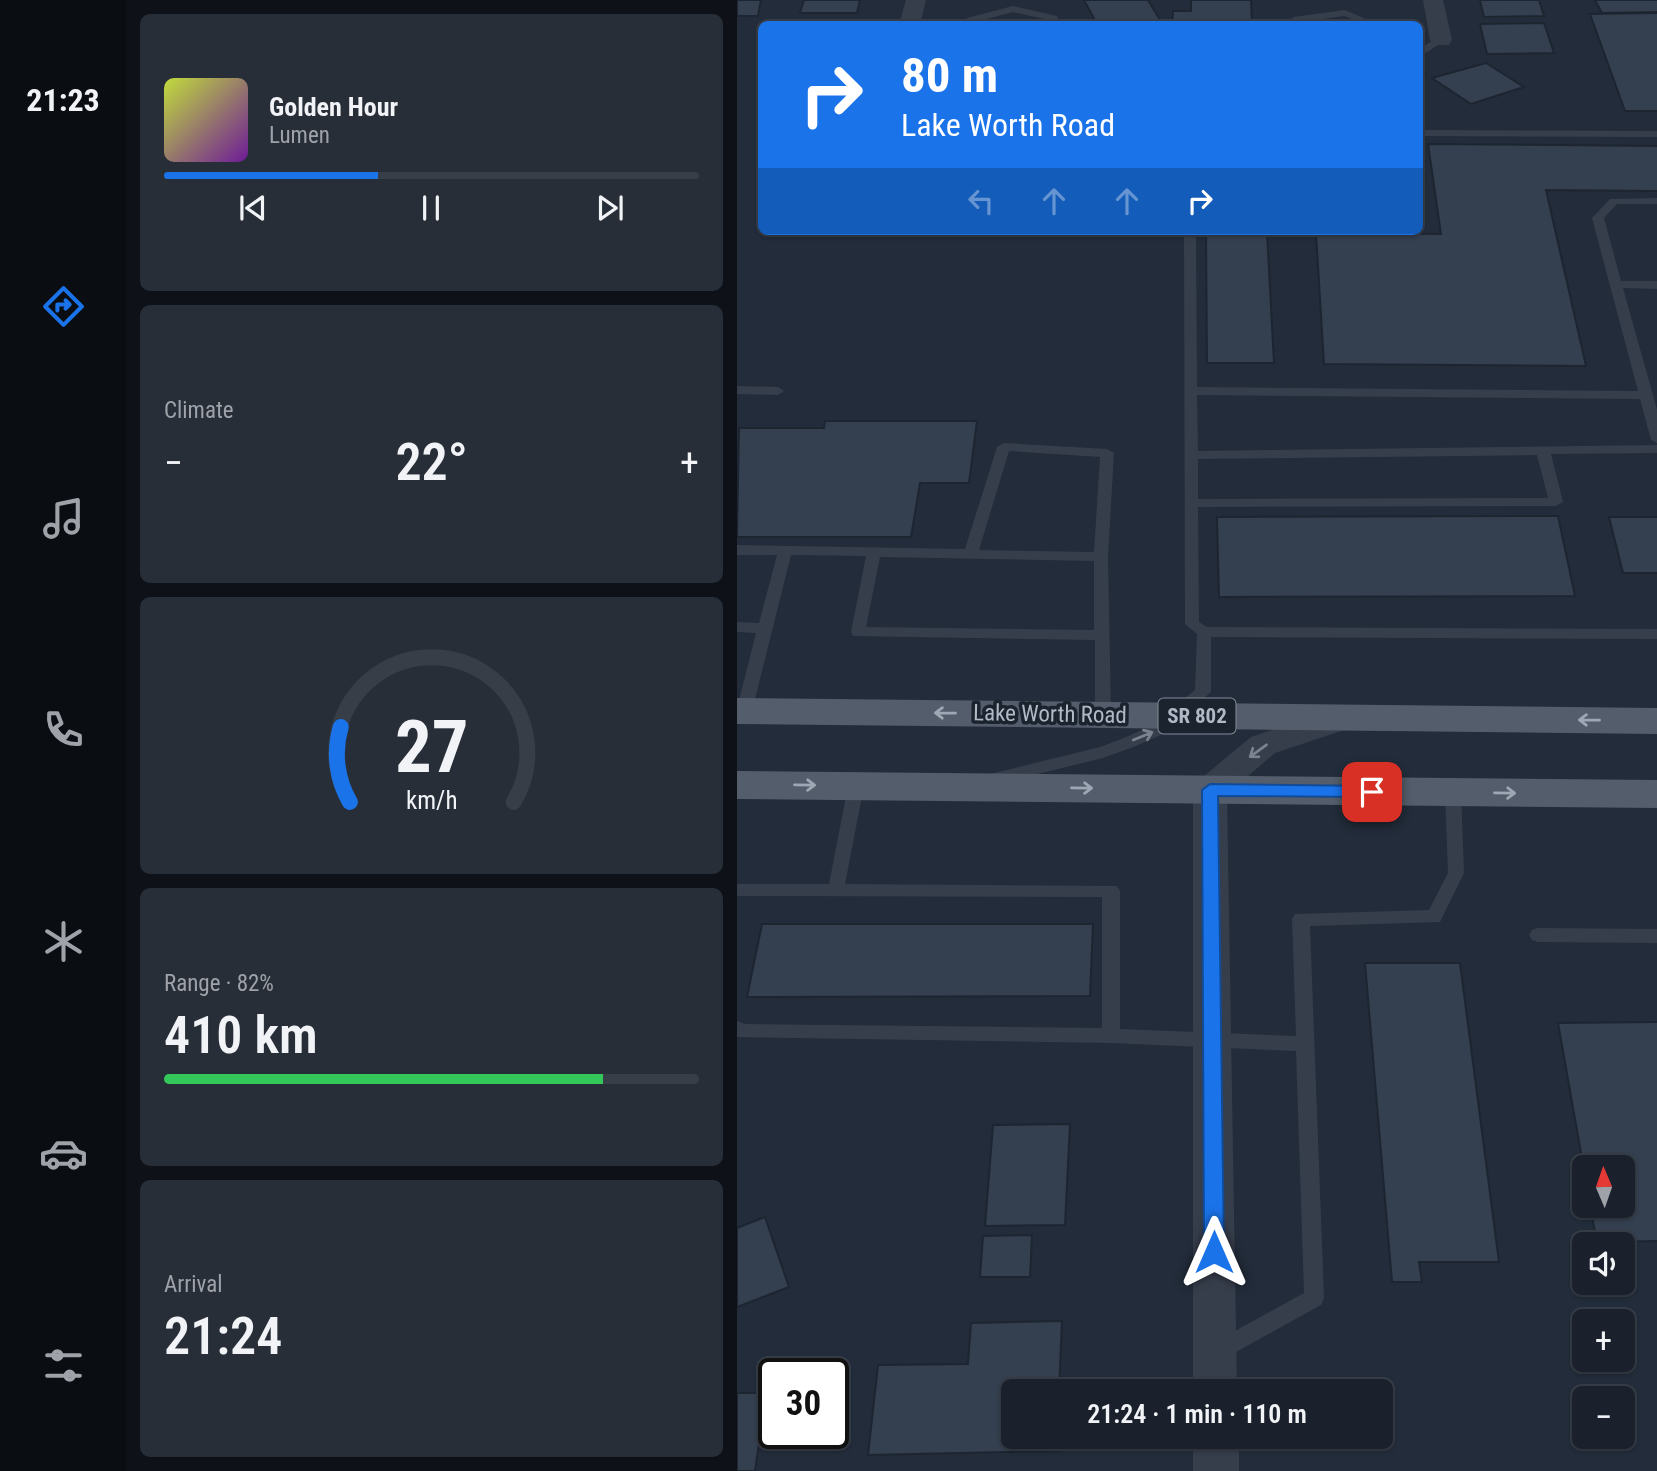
<!DOCTYPE html>
<html lang="en">
<head>
<meta charset="utf-8">
<style>
  body { margin:0; font-family:"Roboto Condensed",sans-serif; background:#272e38; color:#f1f3f6; height:100vh; display:flex; flex-direction:column; font-size:26px; white-space:nowrap }
  * { box-sizing:border-box; margin:0 }
  p { font-size:23px; color:#9fa3a9 }
  .icon { flex:none; width:38px; height:38px; fill:none; stroke:currentColor; stroke-width:2; stroke-linecap:round; stroke-linejoin:round }
  .map { position:relative; flex:1; overflow:hidden }
  .side { display:flex; flex-direction:column; gap:14px; padding:14px; background:#0e1218; width:611px }
  .side>* { flex:none }
  .hud { position:absolute; left:21px; top:21px; width:665px; height:214px; border-radius:10px; box-shadow:0 2px 5px #0004,0 0 0 2px #383e48; background:#1a73e8; color:#fff; overflow:hidden }
  .needle { width:46px; rotate:358deg }
  .controls { position:absolute; left:835px; top:1155px; display:grid; gap:14px }
  .controls a { display:grid; place-items:center; width:63px; height:63px; border-radius:10px; background:#1a212c; box-shadow:0 2px 5px #0004,0 0 0 2px #383e48; font-size:35px }
  .speed { position:absolute; left:21px; top:1358px; display:flex; gap:14px; font-size:35px; font-weight:700; text-align:center }
  .speed>* { display:grid; place-content:center; width:91px; height:91px; border-radius:50%; background:#1a212c; box-shadow:0 2px 5px #0004,0 0 0 2px #383e48; line-height:1 }
  .speed .limit { border:4px solid #111; border-radius:10px; background:#fff; color:#111 }
  .pin { position:absolute; display:grid; place-items:center; width:60px; height:60px; color:#fff; margin:-30px; border-radius:14px; box-shadow:0 4px 10px #0006 }
  .me { position:absolute; width:77px; margin:-38px; rotate:0deg; stroke-linejoin:round; filter:drop-shadow(0 0 5px #0008) }
  .turn { display:flex; align-items:center; gap:24px; height:147px; padding:0 28px; font-size:32px }
  .turn .icon { width:91px; height:91px; stroke-width:2.5 }
  .turn b { display:block; font-size:49px; line-height:60px }
  .lanes { display:flex; align-items:center; height:66px; padding:0 28px; background:#0003; justify-content:center; gap:35px; direction:ltr }
  .lanes .off { opacity:.35 }
  .big { font-size:52px; font-weight:600; line-height:1.1 }
  .side .card { flex:1; display:flex; flex-direction:column; justify-content:center; gap:10px; min-width:0; padding:0 24px; border-radius:10px; background:#272e38 }
  .side .dial { align-items:center; gap:0 }
  .dial svg { height:182px; overflow:visible; fill:none; stroke:#383e48; stroke-width:7; stroke-linecap:round; text-anchor:middle }
  .dial text { fill:#f1f3f6; stroke:none }
  .song { display:flex; align-items:center; gap:21px }
  .cover { width:84px; height:84px; border-radius:10px; background:linear-gradient(135deg,hsl(70 70% 55%),hsl(280 70% 35%)) }
  .played { height:7px; border-radius:4px; background:linear-gradient(90deg,#1a73e8 40%,#383e48 40%) }
  .keys { display:flex; justify-content:space-around; direction:ltr }
  .heat { display:flex; justify-content:space-between; align-items:center; font-size:38px; direction:ltr }
  .charge { height:10px; border-radius:5px; background:linear-gradient(90deg,#34c759 82%,#383e48 0) }
  .trip { position:absolute; left:264px; top:1379px; width:392px; height:70px; border-radius:10px; background:#1a212c; box-shadow:0 2px 5px #0004,0 0 0 2px #383e48; font-weight:600; line-height:70px; text-align:center }
  main { display:flex; flex:1; min-height:0 }
  .tab-bar { display:flex; flex-direction:column; width:126px; justify-content:space-around; align-items:center; background:#0a0d12; color:#9fa3a9 }
  .tab-bar .icon { width:49px; height:49px }
  .tab-bar .current { color:#1a73e8 }
  .tab-bar b { font-size:32px; color:#f1f3f6 }
  .map>svg:first-child { display:block }
  .building { fill:#344050; stroke:#1d2531; stroke-width:2 }
  .lines { fill:none; stroke-linecap:round; stroke-linejoin:round }
  .service { fill:#363e4b; fill-rule:evenodd }
  .minor { fill:#363e4b; fill-rule:evenodd }
  .primary { fill:#545d6b; fill-rule:evenodd }
  .oneway { stroke:#9ea7b4 }
  .oneway2 { stroke:#7a828f }
  .route { fill:#1a73e8; stroke:#114b97; stroke-width:2 }
  .labels { text-anchor:middle; dominant-baseline:central; stroke-width:7; stroke-linejoin:round; paint-order:stroke }
  .shield { fill:#1b232f; stroke:#848c99; stroke-width:2 }
  .shield-label { font-size:21px; font-weight:bold; fill:#b1b9c6 }
  .street-label { font-size:23px; fill:#b1b9c6; stroke:#1b232f }
</style>
</head>
<body>
<main>
<nav class="tab-bar">
<b>21:23</b>
<svg class="icon current" aria-label="directions" viewBox="0 0 24 24"><path d="M12 3l9 9-9 9-9-9zM9 14v-3h6M13 9l2 2-2 2"/></svg>
<svg class="icon" aria-label="music" viewBox="0 0 24 24"><path d="M9 18V5l10-2v13"/><circle cx="6" cy="18" r="3"/><circle cx="16" cy="16" r="3"/></svg>
<svg class="icon" aria-label="phone" viewBox="0 0 24 24"><path d="M5 4h4l2 5-3 2q2 4 5 5l2-3 5 2v4C11 20 4 13 5 4z"/></svg>
<svg class="icon" aria-label="climate" viewBox="0 0 24 24"><path d="M12 3v18M4 7l16 10M4 17L20 7"/></svg>
<svg class="icon" aria-label="car" viewBox="0 0 24 24"><path d="M5 17H2v-5l4-1 3-4h7l3 4 3 1v5h-3M9 17h6M6 11h13"/><circle cx="7" cy="17" r="2"/><circle cx="17" cy="17" r="2"/></svg>
<svg class="icon" aria-label="filters" viewBox="0 0 24 24"><path d="M4 7h16M4 17h16"/><circle cx="9" cy="7" r="2"/><circle cx="15" cy="17" r="2"/></svg>
</nav>
<section class="side">
<div class="card">
<div class="song"><i class="cover"></i><div><b>Golden Hour</b><p>Lumen</p></div></div>
<div class="played"></div>
<div class="keys"><svg class="icon" aria-label="previous" viewBox="0 0 24 24"><path d="M18 5L8 12l10 7zM5 5v14"/></svg><svg class="icon" aria-label="pause" viewBox="0 0 24 24"><path d="M8 5v14M16 5v14"/></svg><svg class="icon" aria-label="next" viewBox="0 0 24 24"><path d="M6 5l10 7-10 7zM19 5v14"/></svg></div>
</div>
<div class="card"><p>Climate</p>
<div class="heat"><a>−</a><b class="big">22°</b><a>+</a></div>
</div>
<div class="card dial"><svg viewBox="0 0 100 80">
<path d="M14 69A42 42 0 1 1 86 69"/>
<path d="M14 69A42 42 0 0 1 10 36" stroke="#1a73e8"/>
<text x="50" y="56" font-size="32" font-weight="700">27</text>
<text x="50" y="72" font-size="11">km/h</text>
</svg></div>
<div class="card"><p>Range · 82%</p><b class="big">410 km</b><div class="charge"></div></div>
<div class="card"><p>Arrival</p><b class="big">21:24</b></div>
</section>
<div class="map">
<svg width="921" height="1471" viewBox="0 0 921 1471">
  <rect width="100%" height="100%" fill="#222c3a"/>
  <g class="building">
    <polygon points="0,0 24,0 21,16 0,16"/>
    <polygon points="67,0 123,0 120,13 63,13"/>
    <polygon points="347,0 411,0 423,20 360,24"/>
    <polygon points="454,0 514,0 515,24 435,24 436,11 454,11"/>
    <polygon points="743,0 802,0 807,16 747,17"/>
    <polygon points="858,0 921,0 921,12 865,13"/>
    <polygon points="921,13 921,111 888,111 853,14"/>
    <polygon points="124,20 123,24 58,24 59,21"/>
    <polygon points="807,23 817,53 750,54 743,24"/>
    <polygon points="749,63 787,87 734,104 695,78"/>
    <polygon points="691,144 921,146 921,191 809,190 849,366 587,364 579,233 704,234"/>
    <polygon points="469,232 530,232 537,363 470,363"/>
    <polygon points="88,421 240,421 232,483 183,483 174,537 0,537 2,428 87,428"/>
    <polygon points="821,516 838,596 482,597 480,517"/>
    <polygon points="872,517 921,517 921,573 886,573"/>
    <polygon points="25,924 356,924 353,996 10,997"/>
    <polygon points="628,963 723,963 762,1262 682,1262 685,1282 655,1282"/>
    <polygon points="921,1022 921,1241 860,1242 853,1206 886,1206 886,1167 847,1170 821,1023"/>
    <polygon points="333,1124 328,1225 248,1226 256,1125"/>
    <polygon points="28,1217 52,1287 0,1307 0,1228"/>
    <polygon points="295,1235 293,1277 243,1277 246,1236"/>
    <polygon points="325,1321 322,1391 276,1391 276,1437 320,1437 320,1451 131,1455 141,1365 231,1364 234,1323"/>
    <polygon points="0,1393 29,1393 18,1471 0,1471"/>
  </g>
  <g class="lines">
    <g class="service">
      <polygon points="276,6 320,16 323,24 313,24 312,20 276,12 238,22 237,24 227,24 230,18"/>
      <polygon points="608,10 640,24 628,24 607,16 552,24 556,17"/>
      <polygon points="700,38 709,40 682,57 682,49"/>
      <polygon points="682,130 921,131 921,137 682,136"/>
      <path d="M921,198v6h-41l-13,14 17,63h37v8l-35,-1 35,125v31l-7,-4 -11,-41 -443,-4 1,56 460,-6v8l-107,1 12,48 -7,4 -358,1 1,115 8,5 451,2v10l-447,-2v55l-48,42 -27,12 -33,12 -111,27 -6,-2 -2,-4 2,-4 114,-28 24,-9 27,-12 44,-36 2,-56 -12,-10 -1,-393h12l1,156 441,4 -46,-173 18,-19zM800,455l11,43 -350,1v-40z"/>
      <polygon points="0,386 41,387 47,391 41,395 0,394"/>
      <path d="M267,443l103,6 7,4 -6,104 3,158 -2,4h-12l-2,-4v-75l-242,-4 -2,-4 15,-76 -75,-1 -39,156 -8,5 -5,-1 -2,-7 19,-75 -19,-1v-10l22,1 18,-68h-40v-10l228,4 32,-102zM272,451l91,6 -6,95 -115,-2zM143,557l214,4v69l-228,-3z"/>
      <polygon points="119,780 127,786 108,884 380,886 383,891 383,1029 559,1036 555,919 558,914 692,910 711,873 708,792 710,788 722,788 724,792 727,873 703,922 573,926 587,1298 584,1305 490,1357 483,1360 476,1357 473,1350 476,1343 567,1293 559,1051 374,1043 0,1037 0,1021 8,1024 365,1028 365,897 0,896 0,884 92,884 111,786"/>
      <polygon points="801,928 921,929 921,943 801,942 795,940 792,935 795,930"/>
    </g>
    <g class="minor">
      <polygon points="169,0 189,0 183,24 162,24"/>
      <polygon points="686,0 706,0 715,40 712,45 696,45 693,40"/>
      <polygon points="607,706 619,710 623,718 619,726 538,753 490,794 500,1391 456,1391 456,790 461,781 514,737"/>
      <rect x="456" y="1437" width="46" height="34"/>
    </g>
    <g class="primary">
      <polygon points="0,698 921,708 921,734 0,724"/>
      <polygon points="0,771 921,780 921,808 0,799"/>
    </g>
  </g>
  <defs><path id="oneway-shaft" d="M-6 0H5M1.5-3L5.5 0L1.5 3" fill="none" stroke-width="1.6" stroke-linecap="round" stroke-linejoin="round" transform="scale(1.75)"/></defs>
  <g class="oneway">
    <use href="#oneway-shaft" transform="translate(208 713) rotate(-179)"/>
    <use href="#oneway-shaft" transform="translate(852 720) rotate(-179)"/>
    <use href="#oneway-shaft" transform="translate(68 785) rotate(1)"/>
    <use href="#oneway-shaft" transform="translate(345 788) rotate(1)"/>
    <use href="#oneway-shaft" transform="translate(768 793) rotate(1)"/>
  </g>
  <g class="oneway2">
    <use href="#oneway-shaft" transform="translate(406 736) rotate(-22)"/>
    <use href="#oneway-shaft" transform="translate(521 751) rotate(144)"/>
  </g>
  <polygon class="route" points="473,784 635,786 643,792 635,797 481,796 487,1252 485,1258 477,1261 470,1258 467,1252 465,790"/>
  <g class="labels">
    <rect class="shield" x="421.5" y="698.5" width="77" height="35" rx="5"/>
    <g class="shield-label">
      <text x="460" y="716">SR 802</text>
    </g>
    <g class="street-label">
      <text transform="translate(313 714) rotate(1)">Lake Worth Road</text>
    </g>
  </g>
</svg>
<div class="controls">
<a><svg class="needle" viewBox="-14 -14 28 28"><path d="M0-13l5 13h-10z" fill="#e53935"/><path d="M0 13l5-13h-10z" fill="#9fa3a9"/></svg></a>
<a><svg class="icon" aria-label="sound" viewBox="0 0 24 24"><path d="M4 9h4l5-4v14l-5-4H4zM17 9q2 3 0 6"/></svg></a>
<a>+</a>
<a>−</a>
</div>
<div class="speed"><div class="limit">30</div></div>
<div class="pin" style="left:635px;top:792px;background:#d93025"><svg class="icon" aria-label="arrive" viewBox="0 0 24 24"><path d="M6 21V4h12l-3 4 3 4H6"/></svg></div>
<svg class="me" style="left:477px;top:1252px" viewBox="-20 -20 40 40"><path d="M0-17L14 15 0 8-14 15z" fill="#1a73e8" stroke="#fff" stroke-width="4"/></svg>
<div class="trip">21:24 · 1 min · 110 m</div>
<div class="hud">
<div class="turn"><svg class="icon" aria-label="right" viewBox="0 0 24 24"><path d="M7 20v-9h11M14 6l5 5-5 5"/></svg><div><b>80 m</b>Lake Worth Road</div></div>
<div class="lanes"><svg class="icon off" aria-label="left" viewBox="0 0 24 24"><path d="M17 20v-9H6M10 6l-5 5 5 5"/></svg><svg class="icon off" aria-label="ahead" viewBox="0 0 24 24"><path d="M12 20V5M6 11l6-6 6 6"/></svg><svg class="icon off" aria-label="ahead" viewBox="0 0 24 24"><path d="M12 20V5M6 11l6-6 6 6"/></svg><svg class="icon" aria-label="right" viewBox="0 0 24 24"><path d="M7 20v-9h11M14 6l5 5-5 5"/></svg></div>
</div>
</div>
</main>
</body>
</html>
